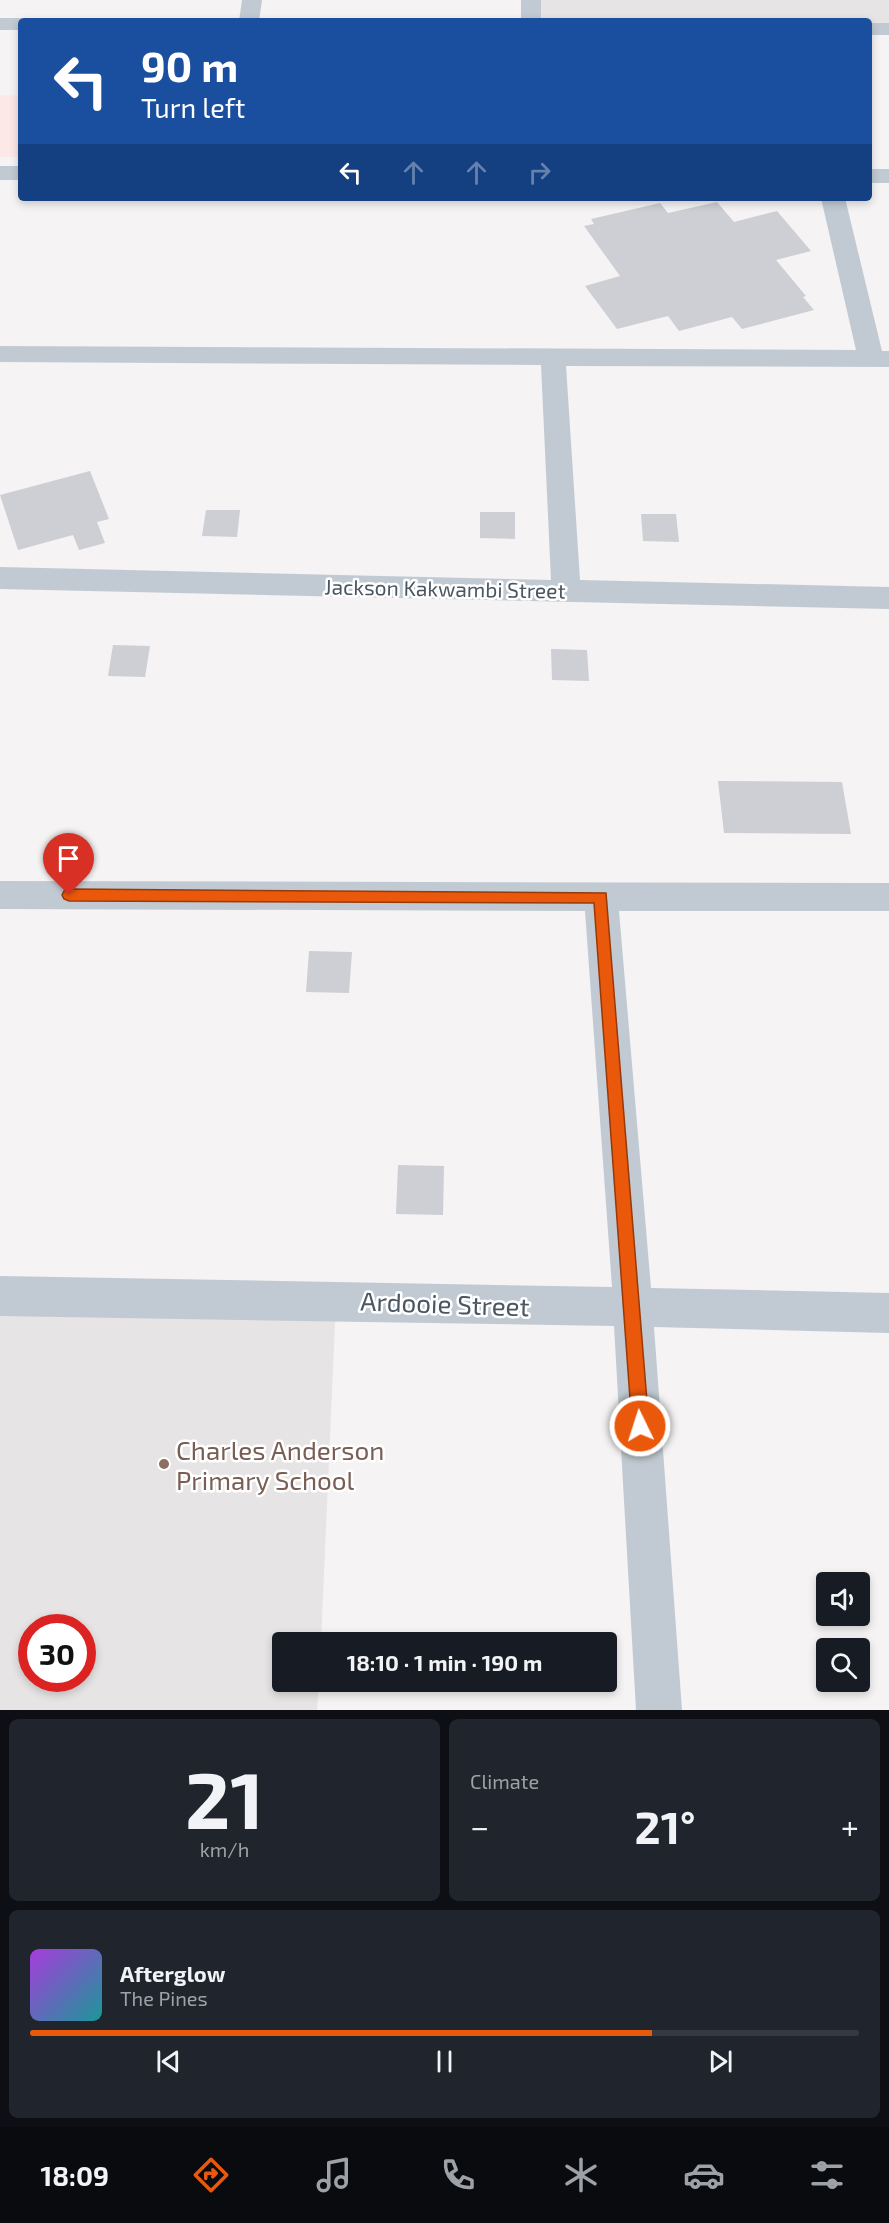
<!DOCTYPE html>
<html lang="en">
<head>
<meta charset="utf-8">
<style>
  body { margin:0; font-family:"Exo 2",sans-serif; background:#20242c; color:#f1f3f6; height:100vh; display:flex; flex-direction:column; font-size:22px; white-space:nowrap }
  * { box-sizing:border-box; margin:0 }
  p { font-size:20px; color:#9ea1a6 }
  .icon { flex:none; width:33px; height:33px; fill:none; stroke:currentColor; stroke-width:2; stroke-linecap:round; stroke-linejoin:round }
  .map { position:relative; height:1710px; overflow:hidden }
  .side { display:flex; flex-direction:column; gap:9px; padding:9px; background:#0d0f14; flex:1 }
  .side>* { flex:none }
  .guide { position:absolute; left:18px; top:18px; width:854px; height:183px; border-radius:6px; box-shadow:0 3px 9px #0003; background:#1a4fa0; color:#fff; overflow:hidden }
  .fabs { position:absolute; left:816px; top:1572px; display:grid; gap:12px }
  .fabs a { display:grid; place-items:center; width:54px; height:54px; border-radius:6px; background:#171b24; box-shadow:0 3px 9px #0003; font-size:30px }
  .speed { position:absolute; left:18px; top:1614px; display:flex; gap:12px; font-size:30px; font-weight:700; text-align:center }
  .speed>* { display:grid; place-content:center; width:78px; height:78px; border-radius:50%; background:#171b24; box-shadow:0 3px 9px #0003; line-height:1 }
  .speed .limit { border:9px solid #d22; background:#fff; color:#111 }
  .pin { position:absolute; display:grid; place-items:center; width:51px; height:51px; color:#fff; margin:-62px -26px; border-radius:50% 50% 50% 0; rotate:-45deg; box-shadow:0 0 6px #0007 }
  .pin .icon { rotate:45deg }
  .me { position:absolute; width:66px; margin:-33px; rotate:356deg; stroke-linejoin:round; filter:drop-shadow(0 0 4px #0008) }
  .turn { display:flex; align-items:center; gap:21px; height:126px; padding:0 24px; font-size:27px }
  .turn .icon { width:78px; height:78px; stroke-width:2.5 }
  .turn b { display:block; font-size:42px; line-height:51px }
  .lanes { display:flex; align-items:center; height:57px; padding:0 24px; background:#0003; justify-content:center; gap:30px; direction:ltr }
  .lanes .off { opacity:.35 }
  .big { font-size:45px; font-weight:700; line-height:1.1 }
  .side .widget { flex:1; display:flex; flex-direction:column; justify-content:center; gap:9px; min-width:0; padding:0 21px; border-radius:9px; background:#20242c }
  .side .dial { align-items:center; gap:0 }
  .dial b { font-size:78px; line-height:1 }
  .song { display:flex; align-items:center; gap:18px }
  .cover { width:72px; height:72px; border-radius:9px; background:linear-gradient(135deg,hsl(280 70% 55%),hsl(180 70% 35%)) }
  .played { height:6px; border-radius:3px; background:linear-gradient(90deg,#ea580c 75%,#363941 75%) }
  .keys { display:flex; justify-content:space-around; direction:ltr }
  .heat { display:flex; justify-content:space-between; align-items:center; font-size:33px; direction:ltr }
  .side .tiles { flex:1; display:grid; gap:9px; grid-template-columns:1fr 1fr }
  .widget:last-child { grid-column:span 2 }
  .trip { position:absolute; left:272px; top:1632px; width:345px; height:60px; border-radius:6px; background:#171b24; box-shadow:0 3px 9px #0003; font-weight:700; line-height:60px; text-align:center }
  .tab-bar { display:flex; height:96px; justify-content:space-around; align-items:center; background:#090b0e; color:#9ea1a6 }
  .tab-bar .icon { width:42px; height:42px }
  .tab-bar .on { color:#ea580c }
  .tab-bar b { font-size:27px; color:#f1f3f6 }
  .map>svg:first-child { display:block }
  .education { fill:#e6e4e5; fill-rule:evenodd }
  .medical { fill:#fce8e6 }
  .building { fill:#cdcfd5 }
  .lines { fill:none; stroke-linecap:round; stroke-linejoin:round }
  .minor { fill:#c1cad2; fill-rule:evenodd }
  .route { fill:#ea580c; stroke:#983908; stroke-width:1.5 }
  .education-dot { fill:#8d6e63; stroke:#fff; stroke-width:2 }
  .labels { text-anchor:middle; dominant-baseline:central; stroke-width:5; stroke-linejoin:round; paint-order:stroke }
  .street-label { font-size:21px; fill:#4a5661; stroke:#fff }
  .near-street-label { font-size:26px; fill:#4a5661; stroke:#fff }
  .near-education-label { font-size:26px; fill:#785e54; stroke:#fff; text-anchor:start }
</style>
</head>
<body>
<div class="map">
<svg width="889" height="1710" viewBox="0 0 889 1710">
  <rect width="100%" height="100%" fill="#f5f3f3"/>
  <g class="education">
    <polygon points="531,0 889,0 889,29 869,29 868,21 531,21"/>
    <path d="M0,1296l336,4 -15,342h-39v40h37l-2,28h-317zM32,1628h50v50h-50z"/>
  </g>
  <polygon class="medical" points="0,95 21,96 21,157 0,157"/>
  <g class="building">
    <polygon points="717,202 734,222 777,211 811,251 776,260 806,296 803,297 814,310 742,329 732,317 679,331 668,316 617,329 585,286 620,276 584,226 594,224 591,219 660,203 668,213"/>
    <polygon points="90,471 109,519 97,522 105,543 79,550 73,535 18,550 0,495"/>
    <polygon points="206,510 240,510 237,537 202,536"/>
    <polygon points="480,512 515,512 515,539 480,538"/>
    <polygon points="641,514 676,514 679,542 643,541"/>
    <polygon points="113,645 150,646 145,677 108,676"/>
    <polygon points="551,649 587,650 589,681 552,680"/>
    <polygon points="718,781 842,782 851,834 724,833"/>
    <polygon points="309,951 352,952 349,993 306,992"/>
    <polygon points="398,1165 444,1166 443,1215 396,1214"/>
  </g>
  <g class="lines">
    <g class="minor">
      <polygon points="242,0 262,0 259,21 239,21"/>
      <rect x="521" y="0" width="20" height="21"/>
      <polygon points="0,18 21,18 29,21 21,21 21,30 0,30"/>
      <rect x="868" y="23" width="21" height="12"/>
      <rect x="0" y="166" width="21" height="14"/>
      <rect x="868" y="169" width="21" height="14"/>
      <polygon points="821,198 845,198 882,351 889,351 889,367 566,366 580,580 889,587 889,609 0,589 0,567 551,580 541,365 0,362 0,346 856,350"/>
      <polygon points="0,881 889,883 889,911 619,911 651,1288 889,1293 889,1333 654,1327 682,1710 636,1710 614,1326 0,1316 0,1276 612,1287 585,911 0,909"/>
    </g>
  </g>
  <polygon class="route" points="69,889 606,893 649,1426 646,1432 640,1435 634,1432 632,1426 594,903 69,901 64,899 62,895 64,891"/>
  <circle class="education-dot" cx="164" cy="1464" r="6"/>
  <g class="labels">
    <g class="street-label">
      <text transform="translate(445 588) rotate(1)">Jackson Kakwambi Street</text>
    </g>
    <g class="near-street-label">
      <text transform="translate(445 1303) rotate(2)">Ardooie Street</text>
    </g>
    <g class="near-education-label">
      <text x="176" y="1449">Charles Anderson<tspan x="176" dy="30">Primary School</tspan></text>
    </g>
  </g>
</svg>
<div class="fabs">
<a><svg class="icon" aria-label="sound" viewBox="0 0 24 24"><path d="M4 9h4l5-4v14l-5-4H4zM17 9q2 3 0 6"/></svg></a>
<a><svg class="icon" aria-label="search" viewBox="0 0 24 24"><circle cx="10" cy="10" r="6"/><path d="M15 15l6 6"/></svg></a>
</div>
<div class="speed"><div class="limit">30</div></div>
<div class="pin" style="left:69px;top:895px;background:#d93025"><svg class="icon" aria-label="arrive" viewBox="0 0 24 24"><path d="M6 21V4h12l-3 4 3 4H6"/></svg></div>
<svg class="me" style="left:640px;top:1426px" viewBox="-20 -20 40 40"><circle r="17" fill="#ea580c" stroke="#fff" stroke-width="3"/><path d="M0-11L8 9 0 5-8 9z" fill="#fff"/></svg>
<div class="trip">18:10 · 1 min · 190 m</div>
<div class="guide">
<div class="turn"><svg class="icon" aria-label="left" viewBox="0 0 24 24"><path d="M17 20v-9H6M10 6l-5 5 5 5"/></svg><div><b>90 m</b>Turn left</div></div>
<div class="lanes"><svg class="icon" aria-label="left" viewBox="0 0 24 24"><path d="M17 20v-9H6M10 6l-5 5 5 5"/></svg><svg class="icon off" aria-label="ahead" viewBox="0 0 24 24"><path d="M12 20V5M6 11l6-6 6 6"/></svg><svg class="icon off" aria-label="ahead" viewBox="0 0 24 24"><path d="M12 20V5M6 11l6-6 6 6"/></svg><svg class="icon off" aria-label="right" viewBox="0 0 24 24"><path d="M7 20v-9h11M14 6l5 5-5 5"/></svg></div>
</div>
</div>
<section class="side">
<div class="tiles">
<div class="widget dial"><b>21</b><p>km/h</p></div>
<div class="widget"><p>Climate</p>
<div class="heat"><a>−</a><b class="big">21°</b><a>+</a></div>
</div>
<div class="widget">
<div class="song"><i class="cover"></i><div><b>Afterglow</b><p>The Pines</p></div></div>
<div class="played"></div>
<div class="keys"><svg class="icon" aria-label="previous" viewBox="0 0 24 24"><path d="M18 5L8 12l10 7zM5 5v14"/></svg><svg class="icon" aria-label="pause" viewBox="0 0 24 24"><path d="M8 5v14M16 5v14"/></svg><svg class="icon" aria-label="next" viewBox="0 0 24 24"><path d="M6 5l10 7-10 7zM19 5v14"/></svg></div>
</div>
</div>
</section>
<nav class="tab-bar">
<b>18:09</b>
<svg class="icon on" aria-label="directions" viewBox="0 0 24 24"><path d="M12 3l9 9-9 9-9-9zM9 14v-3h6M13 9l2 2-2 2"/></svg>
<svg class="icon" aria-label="music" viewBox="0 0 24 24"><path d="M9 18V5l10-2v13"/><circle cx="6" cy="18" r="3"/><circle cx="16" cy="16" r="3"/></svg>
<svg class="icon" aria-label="phone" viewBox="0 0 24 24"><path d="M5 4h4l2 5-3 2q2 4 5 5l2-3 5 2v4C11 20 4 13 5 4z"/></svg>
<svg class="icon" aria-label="climate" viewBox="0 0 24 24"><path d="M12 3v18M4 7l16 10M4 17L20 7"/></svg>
<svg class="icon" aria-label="car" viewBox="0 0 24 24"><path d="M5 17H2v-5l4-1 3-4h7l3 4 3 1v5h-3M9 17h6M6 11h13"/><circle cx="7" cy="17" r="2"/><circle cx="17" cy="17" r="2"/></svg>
<svg class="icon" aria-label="filters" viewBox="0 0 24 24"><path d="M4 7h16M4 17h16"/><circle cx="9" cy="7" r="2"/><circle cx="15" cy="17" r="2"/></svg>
</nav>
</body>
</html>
